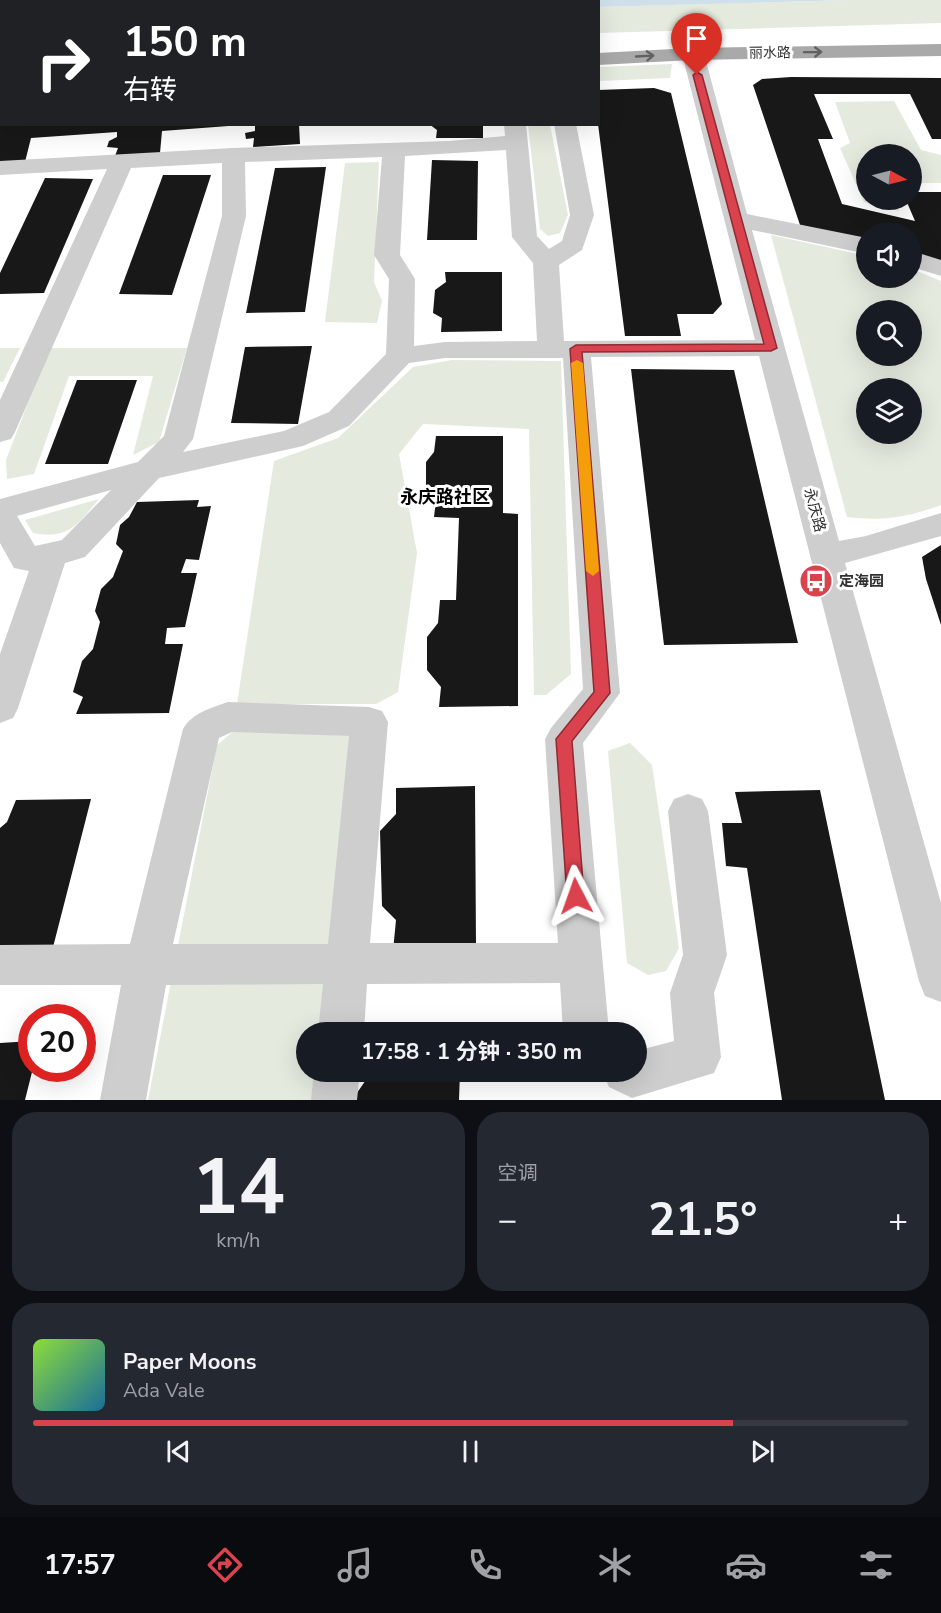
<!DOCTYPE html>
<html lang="zh">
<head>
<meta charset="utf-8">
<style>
  body { margin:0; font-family:"Nunito Sans","Noto Sans SC",sans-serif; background:#242831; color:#f1f3f6; height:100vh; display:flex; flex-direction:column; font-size:22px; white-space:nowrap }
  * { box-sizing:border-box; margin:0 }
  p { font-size:20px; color:#9ea1a6 }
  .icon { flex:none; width:33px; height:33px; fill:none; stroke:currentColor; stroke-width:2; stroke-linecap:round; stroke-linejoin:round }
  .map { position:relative; height:1100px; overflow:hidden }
  .drawer { display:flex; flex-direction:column; gap:12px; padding:12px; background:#0d0f14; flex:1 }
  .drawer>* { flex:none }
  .hud { position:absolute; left:0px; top:0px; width:600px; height:126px; box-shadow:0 6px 24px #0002; background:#202124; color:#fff; overflow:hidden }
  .needle { width:39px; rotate:97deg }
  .controls { position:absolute; left:856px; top:144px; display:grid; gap:12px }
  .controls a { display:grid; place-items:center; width:66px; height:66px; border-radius:50%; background:#171b24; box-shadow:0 6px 24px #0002; font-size:30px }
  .speed { position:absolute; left:18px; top:1004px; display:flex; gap:12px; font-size:30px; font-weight:700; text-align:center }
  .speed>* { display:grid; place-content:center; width:78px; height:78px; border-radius:50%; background:#171b24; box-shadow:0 6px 24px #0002; line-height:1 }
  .speed .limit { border:9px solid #d22; background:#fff; color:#111 }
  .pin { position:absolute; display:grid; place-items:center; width:51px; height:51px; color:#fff; margin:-62px -26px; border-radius:50% 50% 50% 0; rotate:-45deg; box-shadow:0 0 6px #0007 }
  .pin .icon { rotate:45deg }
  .me { position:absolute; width:66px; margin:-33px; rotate:356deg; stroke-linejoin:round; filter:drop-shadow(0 0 4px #0008) }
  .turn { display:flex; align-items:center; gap:21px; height:126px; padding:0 24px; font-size:27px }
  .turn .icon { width:78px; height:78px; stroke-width:2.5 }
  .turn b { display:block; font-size:42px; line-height:51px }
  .big { font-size:45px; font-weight:700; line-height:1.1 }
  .drawer .tile { flex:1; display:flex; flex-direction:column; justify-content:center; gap:9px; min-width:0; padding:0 21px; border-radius:24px; background:#242831 }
  .drawer .dial { align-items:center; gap:0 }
  .dial b { font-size:78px; line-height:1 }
  .song { display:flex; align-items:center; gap:18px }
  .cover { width:72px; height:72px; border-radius:9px; background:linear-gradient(135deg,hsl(90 70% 55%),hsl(200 70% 35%)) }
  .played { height:6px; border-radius:3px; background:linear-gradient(90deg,#da424e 80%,#363941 80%) }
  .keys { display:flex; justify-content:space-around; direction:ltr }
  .heat { display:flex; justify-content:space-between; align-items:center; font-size:33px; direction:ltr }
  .drawer .tiles { flex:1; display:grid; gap:12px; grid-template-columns:1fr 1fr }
  .tile:last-child { grid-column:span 2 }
  .trip { position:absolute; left:296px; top:1022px; width:351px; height:60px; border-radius:30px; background:#171b24; box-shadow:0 6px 24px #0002; font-weight:700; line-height:60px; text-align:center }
  .tab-bar { display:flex; height:96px; justify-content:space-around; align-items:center; background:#090b0e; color:#9ea1a6 }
  .tab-bar .icon { width:42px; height:42px }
  .tab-bar .selected { color:#da424e }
  .tab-bar b { font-size:27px; color:#f1f3f6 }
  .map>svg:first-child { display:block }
  .green { fill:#e4eade; fill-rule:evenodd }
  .water { fill:#cfe0eb }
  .building { fill:#181818 }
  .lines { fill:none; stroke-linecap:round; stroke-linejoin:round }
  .minor { fill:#cecece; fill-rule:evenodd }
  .major { fill:#a9a9a9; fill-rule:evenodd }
  .oneway { stroke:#616161 }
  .route { fill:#da424e; stroke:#8e2b33; stroke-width:1.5 }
  .slow { fill:#f59e0b }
  .labels { text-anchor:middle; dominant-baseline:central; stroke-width:6; stroke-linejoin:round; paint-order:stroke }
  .far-street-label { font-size:14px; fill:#313131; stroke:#fff }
  .street-label { font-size:15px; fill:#313131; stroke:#fff }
  .poi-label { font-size:15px; font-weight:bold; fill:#313131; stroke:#fff; text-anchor:start }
  .quarter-label { font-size:18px; font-weight:bold; fill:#000; stroke:#fff }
</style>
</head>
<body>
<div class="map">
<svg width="941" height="1100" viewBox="0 0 941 1100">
  <rect width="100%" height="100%" fill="#fff"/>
  <g class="green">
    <polygon points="849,0 941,0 941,23 599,33 598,7"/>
    <polygon points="672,64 670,78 599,81 599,67"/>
    <polygon points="894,101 921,150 941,155 941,183 912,183 912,154 867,154 867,200 894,200 899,211 864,202 840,148 850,143 835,102"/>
    <polygon points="528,125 550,125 568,215 560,233 548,236 540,229"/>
    <polygon points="379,162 374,282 382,301 377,323 325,322 345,163"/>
    <path d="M771,235l96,21v22h45v-9l29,12v224c-35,13 -57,16 -94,12zM867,310h45v46h-45zM867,388h45v46h-45z"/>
    <polygon points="0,348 20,348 3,382 0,382"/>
    <polygon points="49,348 187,348 159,442 133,455 153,376 69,376 34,474 7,479 6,460"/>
    <polygon points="452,360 561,361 571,674 546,695 534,695 529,429 423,424 399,454 417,553 398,692 376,704 237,704 274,461 338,438 413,367"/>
    <path d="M99,499c-21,25 -30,41 -66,34l-8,-13z"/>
    <polygon points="235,730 350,736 321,1032 306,1032 306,1071 317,1071 314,1100 148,1100 217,745"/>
    <polygon points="630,743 652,765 679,948 666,971 648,975 627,963 608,751"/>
  </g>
  <polygon class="water" points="0,0 849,0 599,7 598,2 2,2 0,34"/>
  <g class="building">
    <polygon points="791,77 941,78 941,139 932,139 910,94 814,94 833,139 818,139 842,204 915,221 906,200 912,200 912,192 941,192 941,261 912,253 912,232 867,232 867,240 800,225 753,85 762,79"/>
    <polygon points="654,88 671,93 722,304 713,314 677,314 681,336 625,336 598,124 598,90"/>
    <polygon points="0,124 242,124 242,125 162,131 160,153 115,156 118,148 107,147 109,141 117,137 117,132 31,138 25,162 0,162"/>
    <polygon points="255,124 299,124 300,144 253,147 254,138 246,139 245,133 255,131"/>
    <polygon points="429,124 483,124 483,138 436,138 437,130"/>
    <polygon points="432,160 478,161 477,240 427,240"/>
    <polygon points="326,167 305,312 246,313 275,168"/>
    <polygon points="163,175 211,175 172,295 119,294"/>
    <polygon points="45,178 93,179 44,293 0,294 0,273"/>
    <polygon points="445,272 502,272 502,331 441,332 442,318 433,313 435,290 446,282"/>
    <polygon points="312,346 298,424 231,423 245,347"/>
    <polygon points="631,369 734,370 798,643 664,645"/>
    <polygon points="77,380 137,380 108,464 45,464"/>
    <polygon points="436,436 503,436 503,513 518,514 518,706 439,707 441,687 427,670 427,637 438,623 440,600 456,600 459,518 434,517 436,500 426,489 426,462 434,452"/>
    <polygon points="199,500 197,507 211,506 199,560 186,559 181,573 197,573 185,627 167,628 165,644 183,644 169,713 76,714 83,697 73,692 82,661 93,649 100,622 95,611 101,589 113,577 123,551 116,544 120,525 129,517 137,502"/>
    <polygon points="941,545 941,625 926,579 922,557"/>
    <polygon points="475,786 476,948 393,951 396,920 382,906 380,831 396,814 396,788"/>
    <polygon points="820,790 885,1100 782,1100 747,868 726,866 722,823 742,823 735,792"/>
    <polygon points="91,799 51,955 0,955 0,828 7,822 16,800"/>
    <polygon points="32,1041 33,1068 25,1100 0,1100 0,1043"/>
    <polygon points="368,1071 460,1071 459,1100 352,1100 368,1077"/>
  </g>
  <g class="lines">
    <g class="minor">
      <path d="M690,33l7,2 3,4 47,175 120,24v16l-115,-24 87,311 27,-5 75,-23v23l-96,27 96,340v99l-16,-6 -6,-15 -160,-625 -168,1 29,336 -37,50 26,289h-46l-3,-49 -193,1 -3,48h-46l5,-48 -157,1 -20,115h-46l21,-115h-121v-40l130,-1 53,-215c9,-16 28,-21 45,-27l141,5 13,4 6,11 -18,221h188l-13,-204 6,-11 32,-39 -20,-331h-118l-36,5 -60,63 -46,20 -144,32 -74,79 -20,6 -47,145 -5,10 -13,5v-69l29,-83 -15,-3 -14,-25v-44l138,-37 26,-26 58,-220v-53l-91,5 -116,264 -4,7 -11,3v-42l107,-231 -107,6v-14l233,-13 216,-7 56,-5 -1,-12h22l11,112 12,13 13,-8 8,-26 -16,-91h22l18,91 -12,35 -23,15 5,76 191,-1 -73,-286 -2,-15 3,-4zM506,150l6,87 21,26 4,78 -92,1 -31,4 1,-67 -15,-24 5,-99zM382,157l-8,98 15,24 -3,75 -57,58 -45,19 -101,21 10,-13 53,-223 -1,-54zM111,490l-49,50 -27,6 -18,-30zM232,732l117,4 -21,208h-155l46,-206z"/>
      <polygon points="912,251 941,260 941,276 912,267"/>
      <polygon points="688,794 702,799 708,811 727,955 714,993 721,1057 714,1073 632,1098 609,1087 602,1071 636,1071 636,1051 674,1041 670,993 683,955 668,811 674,799"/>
      <polygon points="314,1071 360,1071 357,1100 311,1100"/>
    </g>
    <g class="major">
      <polygon points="941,44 941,56 692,60 598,65 598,53 692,48"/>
      <rect x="0" y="81" width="2" height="12"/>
    </g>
  </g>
  <defs><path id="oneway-shaft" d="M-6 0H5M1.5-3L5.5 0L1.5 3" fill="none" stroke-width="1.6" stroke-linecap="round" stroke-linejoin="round" transform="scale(1.5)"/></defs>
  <g class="oneway">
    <use href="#oneway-shaft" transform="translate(813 52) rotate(-1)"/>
    <use href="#oneway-shaft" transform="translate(645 56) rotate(-3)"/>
  </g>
  <polygon class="route" points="697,72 702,75 777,348 771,351 582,352 610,693 572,741 584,896 582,901 576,903 570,901 567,896 556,739 594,692 570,349 576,345 764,344 693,75"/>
  <polygon class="slow" points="577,360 583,363 599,571 593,576 586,571 571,363"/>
  <defs>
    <g id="bus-disc" transform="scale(1.725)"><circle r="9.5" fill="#da424e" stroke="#fff"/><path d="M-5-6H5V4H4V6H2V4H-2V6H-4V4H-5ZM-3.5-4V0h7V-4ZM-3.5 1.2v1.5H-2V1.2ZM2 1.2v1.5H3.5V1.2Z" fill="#fff"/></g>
  </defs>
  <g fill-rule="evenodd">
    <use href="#bus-disc" x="816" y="581"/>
  </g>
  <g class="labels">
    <g class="far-street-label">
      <text transform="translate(770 53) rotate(-1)">丽水路</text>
    </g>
    <g class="street-label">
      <text transform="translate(815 510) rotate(75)">永庆路</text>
    </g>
    <g class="poi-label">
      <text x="839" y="581">定海园</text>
    </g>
    <g class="quarter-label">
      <text x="445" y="497">永庆路社区</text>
    </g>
  </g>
</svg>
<div class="controls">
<a><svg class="needle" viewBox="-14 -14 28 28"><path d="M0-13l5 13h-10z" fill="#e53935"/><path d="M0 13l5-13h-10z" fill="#9ea1a6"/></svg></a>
<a><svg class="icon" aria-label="sound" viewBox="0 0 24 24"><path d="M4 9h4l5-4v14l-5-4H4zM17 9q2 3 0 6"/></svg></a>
<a><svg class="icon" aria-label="search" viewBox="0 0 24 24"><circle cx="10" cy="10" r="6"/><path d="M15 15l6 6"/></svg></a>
<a><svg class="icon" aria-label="layers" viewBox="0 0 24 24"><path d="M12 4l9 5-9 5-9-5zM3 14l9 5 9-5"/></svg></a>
</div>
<div class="speed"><div class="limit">20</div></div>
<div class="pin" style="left:697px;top:75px;background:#d93025"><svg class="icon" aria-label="arrive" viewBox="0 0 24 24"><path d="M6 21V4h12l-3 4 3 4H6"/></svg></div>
<svg class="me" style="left:576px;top:896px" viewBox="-20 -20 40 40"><path d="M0-17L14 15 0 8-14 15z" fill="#da424e" stroke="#fff" stroke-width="4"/></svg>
<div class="trip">17:58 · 1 分钟 · 350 m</div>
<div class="hud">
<div class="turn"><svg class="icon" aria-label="right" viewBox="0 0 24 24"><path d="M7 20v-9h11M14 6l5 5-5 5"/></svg><div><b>150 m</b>右转</div></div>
</div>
</div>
<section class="drawer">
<div class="tiles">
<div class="tile dial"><b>14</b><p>km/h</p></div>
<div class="tile"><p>空调</p>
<div class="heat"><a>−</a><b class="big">21.5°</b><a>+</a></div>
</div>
<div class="tile">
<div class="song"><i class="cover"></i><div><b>Paper Moons</b><p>Ada Vale</p></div></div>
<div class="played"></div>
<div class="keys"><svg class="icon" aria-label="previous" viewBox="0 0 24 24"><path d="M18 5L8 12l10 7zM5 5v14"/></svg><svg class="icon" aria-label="pause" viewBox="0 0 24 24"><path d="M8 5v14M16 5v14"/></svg><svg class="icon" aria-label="next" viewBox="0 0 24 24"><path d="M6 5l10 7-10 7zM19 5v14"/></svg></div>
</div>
</div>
</section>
<nav class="tab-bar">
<b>17:57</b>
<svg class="icon selected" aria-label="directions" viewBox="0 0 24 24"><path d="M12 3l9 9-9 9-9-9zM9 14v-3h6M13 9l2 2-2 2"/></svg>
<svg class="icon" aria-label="music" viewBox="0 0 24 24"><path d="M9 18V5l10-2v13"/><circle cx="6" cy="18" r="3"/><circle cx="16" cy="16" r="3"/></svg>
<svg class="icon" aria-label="phone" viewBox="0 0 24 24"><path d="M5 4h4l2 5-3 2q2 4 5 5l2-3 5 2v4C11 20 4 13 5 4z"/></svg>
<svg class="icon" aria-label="climate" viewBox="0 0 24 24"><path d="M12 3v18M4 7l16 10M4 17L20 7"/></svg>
<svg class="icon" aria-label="car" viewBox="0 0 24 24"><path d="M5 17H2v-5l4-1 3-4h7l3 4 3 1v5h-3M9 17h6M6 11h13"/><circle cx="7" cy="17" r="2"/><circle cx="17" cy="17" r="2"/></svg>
<svg class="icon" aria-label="filters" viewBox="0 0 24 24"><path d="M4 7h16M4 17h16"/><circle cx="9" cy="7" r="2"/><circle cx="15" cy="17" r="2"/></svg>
</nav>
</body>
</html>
